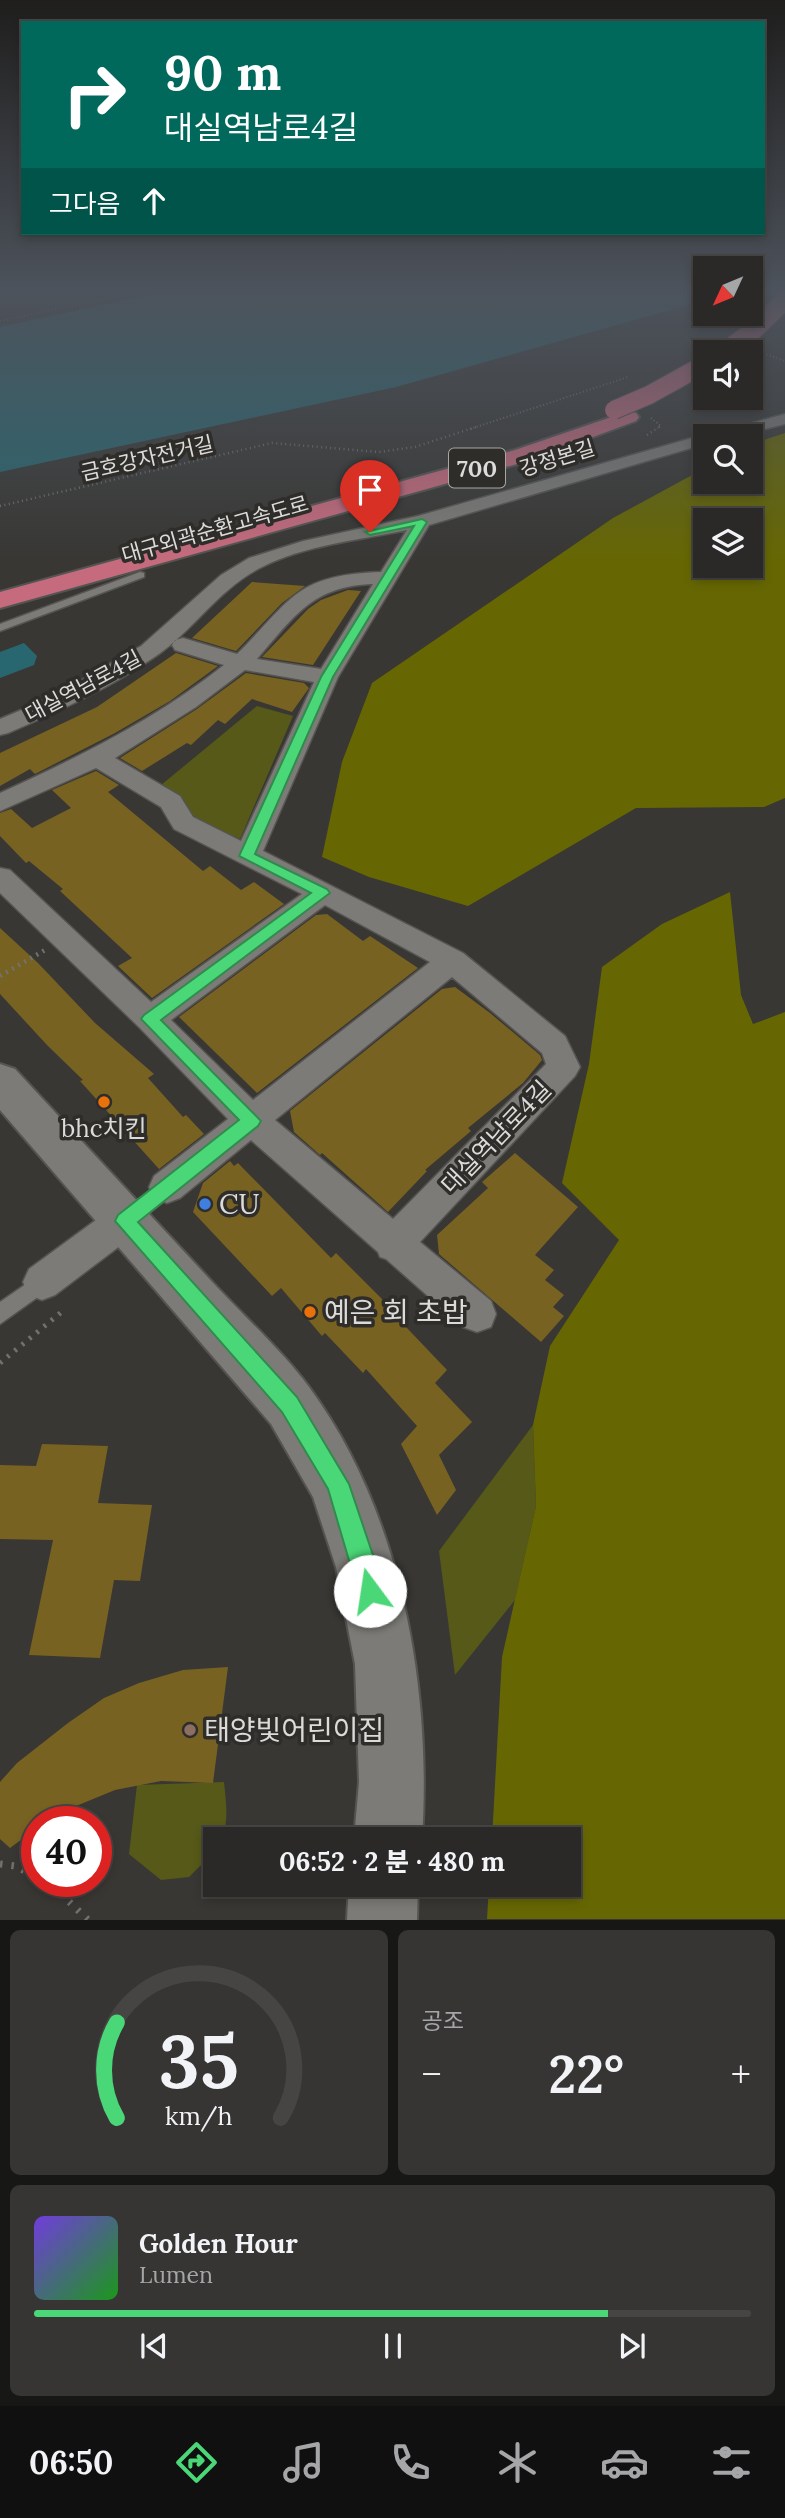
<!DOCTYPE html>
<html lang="ko">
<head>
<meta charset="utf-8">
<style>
  body { margin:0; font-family:Lora,"Noto Sans KR",serif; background:#363533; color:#f1f3f6; height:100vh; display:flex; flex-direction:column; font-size:26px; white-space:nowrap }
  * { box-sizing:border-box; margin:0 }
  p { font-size:23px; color:#a5a6a7 }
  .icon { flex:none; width:38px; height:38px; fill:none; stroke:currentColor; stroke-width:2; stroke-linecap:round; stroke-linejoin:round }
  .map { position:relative; height:1920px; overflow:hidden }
  .drawer { display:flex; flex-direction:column; gap:10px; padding:10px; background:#171715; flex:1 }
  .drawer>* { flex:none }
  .banner { position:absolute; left:21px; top:21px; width:744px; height:214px; border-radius:0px; box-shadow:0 4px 10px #0003,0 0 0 2px #464544; background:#00695c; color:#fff; overflow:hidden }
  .needle { width:46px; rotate:226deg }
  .fabs { position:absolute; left:693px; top:256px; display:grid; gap:14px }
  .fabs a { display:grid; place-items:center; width:70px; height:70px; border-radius:0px; background:#2a2927; box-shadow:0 4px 10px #0003,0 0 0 2px #464544; font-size:35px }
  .speed { position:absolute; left:21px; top:1806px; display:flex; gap:14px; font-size:35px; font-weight:700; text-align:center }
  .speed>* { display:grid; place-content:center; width:91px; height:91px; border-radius:50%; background:#2a2927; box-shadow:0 4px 10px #0003,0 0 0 2px #464544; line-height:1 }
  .speed .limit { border:10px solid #d22; background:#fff; color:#111 }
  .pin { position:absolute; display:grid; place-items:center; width:60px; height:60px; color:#fff; margin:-72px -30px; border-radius:50% 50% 50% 0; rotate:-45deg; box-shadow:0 0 7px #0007 }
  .pin .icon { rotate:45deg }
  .me { position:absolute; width:77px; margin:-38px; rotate:346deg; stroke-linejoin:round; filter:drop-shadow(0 0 5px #0008) }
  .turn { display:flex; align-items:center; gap:24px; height:147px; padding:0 28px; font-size:32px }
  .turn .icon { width:91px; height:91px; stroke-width:2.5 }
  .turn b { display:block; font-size:49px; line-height:60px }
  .then { display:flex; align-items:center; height:66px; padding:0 28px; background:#0003; gap:14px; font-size:26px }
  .big { font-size:52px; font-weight:800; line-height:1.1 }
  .drawer .widget { flex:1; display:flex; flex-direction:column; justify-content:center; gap:10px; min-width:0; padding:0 24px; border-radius:10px; background:#363533 }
  .drawer .dial { align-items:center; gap:0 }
  .dial svg { height:182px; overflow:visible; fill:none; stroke:#464544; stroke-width:7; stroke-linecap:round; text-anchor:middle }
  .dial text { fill:#f1f3f6; stroke:none }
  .song { display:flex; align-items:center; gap:21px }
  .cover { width:84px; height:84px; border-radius:10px; background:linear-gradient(135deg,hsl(260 70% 55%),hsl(120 70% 35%)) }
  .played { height:7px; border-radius:4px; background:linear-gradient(90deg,#4ad777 80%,#464544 80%) }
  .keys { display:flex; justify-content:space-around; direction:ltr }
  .heat { display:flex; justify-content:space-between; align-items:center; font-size:38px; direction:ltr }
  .drawer .tiles { flex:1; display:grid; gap:10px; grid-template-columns:1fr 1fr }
  .widget:last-child { grid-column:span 2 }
  .trip { position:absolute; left:203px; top:1827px; width:378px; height:70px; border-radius:0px; background:#2a2927; box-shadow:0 4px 10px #0003,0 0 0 2px #464544; font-weight:800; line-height:70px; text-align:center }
  .dock { display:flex; height:112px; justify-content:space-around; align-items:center; background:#111010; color:#a5a6a7 }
  .dock .icon { width:49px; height:49px }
  .dock .current { color:#4ad777 }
  .dock b { font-size:32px; color:#f1f3f6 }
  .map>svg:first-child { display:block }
  .green { fill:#575918 }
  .forest { fill:#666703; fill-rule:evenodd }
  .water { fill:#296770 }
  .building { fill:#786222 }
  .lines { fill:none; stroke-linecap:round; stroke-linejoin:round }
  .service-casing { stroke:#555451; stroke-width:3 }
  .minor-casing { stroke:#555451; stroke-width:3 }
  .tertiary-casing { stroke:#555451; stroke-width:4 }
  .motorway-casing { stroke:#555451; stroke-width:4 }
  .path-far4 { stroke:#72716e; stroke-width:2; stroke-dasharray:1 2.5; stroke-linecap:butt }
  .path-far3 { stroke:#72716e; stroke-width:2.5; stroke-dasharray:1 3.5; stroke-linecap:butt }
  .path-far2 { stroke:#72716e; stroke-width:4.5; stroke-dasharray:2 5; stroke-linecap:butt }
  .path-far1 { stroke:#72716e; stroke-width:5; stroke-dasharray:2.5 7; stroke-linecap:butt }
  .path { stroke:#72716e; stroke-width:7; stroke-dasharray:2.5 9; stroke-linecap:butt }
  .service { fill:#7c7b77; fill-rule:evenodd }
  .minor { fill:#7c7b77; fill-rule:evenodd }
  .tertiary { fill:#7c7b77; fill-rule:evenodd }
  .motorway { fill:#c66b7e; fill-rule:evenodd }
  .motorway-bridge-casing { stroke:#555451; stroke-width:20; stroke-linecap:butt }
  .motorway-bridge { stroke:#c66b7e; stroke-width:18 }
  .route { fill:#4ad777; stroke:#308c4d; stroke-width:2 }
  .food-dot { fill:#e8710a; stroke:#2e2d2a; stroke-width:2.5 }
  .shop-dot { fill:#3f7fe0; stroke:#2e2d2a; stroke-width:2.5 }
  .education-dot { fill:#8d6e63; stroke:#2e2d2a; stroke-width:2.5 }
  .labels { text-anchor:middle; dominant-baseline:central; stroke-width:7; stroke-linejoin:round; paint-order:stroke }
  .far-street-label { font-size:21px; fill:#dcdbd9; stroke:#2e2d2a }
  .shield { fill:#2e2d2a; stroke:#a8a7a4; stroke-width:2 }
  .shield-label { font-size:23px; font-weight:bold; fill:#dcdbd9 }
  .poi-label { font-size:24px; fill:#dcdbd9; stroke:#2e2d2a }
  .street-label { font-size:24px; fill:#dcdbd9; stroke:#2e2d2a }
  .near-poi-label { font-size:28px; fill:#dcdbd9; stroke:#2e2d2a; text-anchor:start }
</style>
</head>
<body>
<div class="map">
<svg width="785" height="1920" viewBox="0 0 785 1920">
  <rect width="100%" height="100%" fill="#383734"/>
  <g class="green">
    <polygon points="257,706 293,716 240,839 190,817 155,790"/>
    <polygon points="533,1425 536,1506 515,1600 455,1675 439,1551"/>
    <path d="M224,1782c2,20 5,38 -2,57h-7v12l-26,26 -28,3 -32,-26 8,-69z"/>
  </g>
  <g class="forest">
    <path d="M785,433v365l-21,9 -128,1 -168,98 -99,-29 -47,-20 20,-95 30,-79 241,-165 92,-50v13h46v-37zM705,520h46v45h-46z"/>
    <polygon points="730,892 741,995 753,1024 785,1012 785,1919 487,1919 489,1885 569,1885 569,1839 492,1839 502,1657 536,1506 533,1425 550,1346 619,1240 562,1183 589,1064 602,967 662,924"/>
  </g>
  <g class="water">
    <polygon points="164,292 705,292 705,300 396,387 0,472 0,327"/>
    <polygon points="24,643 37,656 34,665 0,678 0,652"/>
  </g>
  <g class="building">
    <polygon points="252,582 305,586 282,603 236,651 192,638"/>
    <polygon points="348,590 361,591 313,665 262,657 308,609 321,600"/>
    <polygon points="176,653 218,666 170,701 115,733 35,774 30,769 0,786 0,753 97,707"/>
    <polygon points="246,673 304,683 309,688 292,712 252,699 225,724 218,720 191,745 187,743 142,771 120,758 197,709"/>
    <polygon points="96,771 119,785 108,792 203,871 210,866 241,890 254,882 284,904 152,998 118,966 132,958 60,891 63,889 29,861 26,863 0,836 0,813 11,809 32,828 71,808 52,790"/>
    <polygon points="327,914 363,941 370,936 418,968 257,1093 179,1017 316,915"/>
    <polygon points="0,928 38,963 95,1023 154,1074 148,1078 183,1117 186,1115 204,1134 159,1169 80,1081 83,1080 47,1045 0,994"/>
    <polygon points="455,987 490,1013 540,1055 542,1060 523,1083 468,1128 471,1131 425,1170 427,1171 388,1212 322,1153 320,1155 294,1132 290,1111 442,989"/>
    <polygon points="515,1153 578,1207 535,1255 554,1270 545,1280 564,1295 553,1307 564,1316 541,1342 439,1254 437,1235 488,1188 482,1182"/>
    <polygon points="230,1161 234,1166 238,1163 331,1258 336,1253 408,1325 406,1327 447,1370 435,1383 472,1422 439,1455 456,1490 437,1515 401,1444 417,1426 366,1369 363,1373 325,1333 322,1336 281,1288 272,1296 193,1212 203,1183"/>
    <polygon points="42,1444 108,1446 98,1503 152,1505 140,1581 114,1580 100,1658 29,1655 53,1540 0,1539 0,1465 36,1466"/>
    <polygon points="228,1667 213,1783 161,1781 115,1790 59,1813 46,1822 37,1822 37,1828 10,1848 0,1839 0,1782 17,1763 68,1723 104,1698 139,1683 183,1670"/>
  </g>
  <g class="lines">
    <g class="service-casing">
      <g id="service">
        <polygon points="140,572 144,573 144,577 0,631 0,624"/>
        <polygon points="167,1179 174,1181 176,1187 174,1193 135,1224 128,1227 121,1224 118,1218 121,1212"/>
        <polygon points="42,1273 49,1275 52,1282 49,1289 0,1324 0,1302"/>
      </g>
    </g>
    <g class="minor-casing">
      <g id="minor">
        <path d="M785,414v10l-47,12h-33v8l-276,81 -91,152 -75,174 200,102 102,83 15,31 -5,9 -155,166 71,59 5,13 -5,13 -14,5 -14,-5 -77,-68 -6,-2 -2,-5 -127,-112 -71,58 -13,5 -13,-5 -5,-11 5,-11 74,-57 -89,-92 -139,-134v-25l10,2 141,132 151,-108 -128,-65 -13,-22 -65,-39 -96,43v-18c79,-36 156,-74 224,-128l-49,-15 -3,-5 3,-5 8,-2 54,16c55,-54 57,-79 144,-82l26,-42c-47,10 -102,15 -145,37 -43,21 -68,63 -106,89 -46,32 -97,55 -148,77l-8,2v-16l52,-22 89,-51 80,-71 28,-17 54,-17 115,-25 281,-80 10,-1zM373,584l-52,85 -64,-10c37,-42 55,-73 116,-75zM245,670l69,12 -73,159 -48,-24 -13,-21 -65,-38 81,-51zM325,905l105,57 -177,138 -82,-80zM452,977l90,76 4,11 -153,155 -118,-99z"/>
        <polygon points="124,1205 137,1209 142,1221 137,1233 55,1295 42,1300 29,1295 23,1282 29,1269 111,1209"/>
      </g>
    </g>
    <g class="tertiary-casing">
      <g id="tertiary">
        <path d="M0,1064l15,5c67,72 134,145 201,217 30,32 67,66 93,101 92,125 123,300 113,452h-68l5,-57 -4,-118 -19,-97 -23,-70 -42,-73 -271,-314z"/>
        <polygon points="349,1885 418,1885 417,1920 347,1920"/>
      </g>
    </g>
    <g class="motorway-casing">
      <polygon id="motorway" points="629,411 636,413 639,417 636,421 531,460 0,608 0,592 515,450"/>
    </g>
    <g class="path-far4">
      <polyline points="0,321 138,292"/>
      <polyline points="760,352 785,361"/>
      <polyline points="651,418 661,426 657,429"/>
      <polyline points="470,429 628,377"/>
    </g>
    <g class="path-far3">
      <polyline points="647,435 659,427"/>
      <polyline points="0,506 272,443 379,452 415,447 476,427"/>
    </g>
    <polyline class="path-far2" points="0,976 45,950"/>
    <polyline class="path-far1" points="0,1363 64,1310"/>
    <g class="path">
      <polyline points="0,1864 16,1866 37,1878"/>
      <polyline points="42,1881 58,1891 88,1920"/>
    </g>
    <use href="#service" class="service"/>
    <use href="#minor" class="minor"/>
    <use href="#tertiary" class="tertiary"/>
    <use href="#motorway" class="motorway"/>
    <g class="motorway-bridge-casing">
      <g id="motorway-bridge">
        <polyline points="724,352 755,329 785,300"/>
        <polyline points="614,410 649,395 705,364"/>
      </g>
    </g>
    <use href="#motorway-bridge" class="motorway-bridge"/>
  </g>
  <linearGradient id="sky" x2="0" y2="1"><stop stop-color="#1f1e1d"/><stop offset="0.52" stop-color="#4d535c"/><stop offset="1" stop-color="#4d535c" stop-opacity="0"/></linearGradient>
  <rect width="785" height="560" fill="url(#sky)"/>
  <polygon class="route" points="422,519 427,522 333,677 255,854 327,889 330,893 161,1020 261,1121 258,1126 138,1222 297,1397 349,1484 377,1567 383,1591 379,1600 370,1603 362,1600 358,1591 328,1489 282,1412 115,1221 118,1215 239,1120 141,1019 144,1015 311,893 239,856 321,677 414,526 370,535 365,532"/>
  <g class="food-dot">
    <circle cx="104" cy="1102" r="7"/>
    <circle cx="310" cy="1312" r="7"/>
  </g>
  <circle class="shop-dot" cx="205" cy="1204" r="7"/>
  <circle class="education-dot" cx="190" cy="1730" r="7"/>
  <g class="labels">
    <g class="far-street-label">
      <text transform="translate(147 458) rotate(-13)">금호강자전거길</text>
      <text transform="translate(557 458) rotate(-17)">강정본길</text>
      <text transform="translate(215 529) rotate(-16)">대구외곽순환고속도로</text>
      <text transform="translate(83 686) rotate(-28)">대실역남로4길</text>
    </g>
    <rect class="shield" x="449" y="448.5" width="56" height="39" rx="5"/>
    <g class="shield-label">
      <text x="477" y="468">700</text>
    </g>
    <g class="poi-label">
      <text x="104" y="1128">bhc치킨</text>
    </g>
    <g class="street-label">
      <text transform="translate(496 1137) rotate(-46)">대실역남로4길</text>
    </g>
    <g class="near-poi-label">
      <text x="219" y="1204">CU</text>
      <text x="324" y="1312">예은 회 초밥</text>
      <text x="204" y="1730">태양빛어린이집</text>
    </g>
  </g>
</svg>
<div class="fabs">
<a><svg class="needle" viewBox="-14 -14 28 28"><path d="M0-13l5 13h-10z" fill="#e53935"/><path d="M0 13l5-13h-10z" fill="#a5a6a7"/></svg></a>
<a><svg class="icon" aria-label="sound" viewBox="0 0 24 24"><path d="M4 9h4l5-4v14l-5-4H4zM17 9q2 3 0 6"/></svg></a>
<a><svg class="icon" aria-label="search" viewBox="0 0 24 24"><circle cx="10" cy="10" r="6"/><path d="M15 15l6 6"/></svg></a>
<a><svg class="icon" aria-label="layers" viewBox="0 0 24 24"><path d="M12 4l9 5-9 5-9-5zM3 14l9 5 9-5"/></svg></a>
</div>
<div class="speed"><div class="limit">40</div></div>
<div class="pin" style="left:370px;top:532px;background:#d93025"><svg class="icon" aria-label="arrive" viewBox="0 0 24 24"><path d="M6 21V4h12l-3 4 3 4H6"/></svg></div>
<svg class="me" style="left:370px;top:1591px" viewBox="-20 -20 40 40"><circle r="19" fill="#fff"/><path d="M0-13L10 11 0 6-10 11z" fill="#4ad777"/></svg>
<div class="trip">06:52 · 2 분 · 480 m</div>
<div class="banner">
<div class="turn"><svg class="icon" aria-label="right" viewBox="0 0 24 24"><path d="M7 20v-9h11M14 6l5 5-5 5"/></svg><div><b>90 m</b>대실역남로4길</div></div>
<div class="then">그다음<svg class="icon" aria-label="ahead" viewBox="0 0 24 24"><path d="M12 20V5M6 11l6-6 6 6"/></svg></div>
</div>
</div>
<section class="drawer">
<div class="tiles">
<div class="widget dial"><svg viewBox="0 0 100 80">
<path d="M14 69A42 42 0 1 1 86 69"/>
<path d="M14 69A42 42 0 0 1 14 27" stroke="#4ad777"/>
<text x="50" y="56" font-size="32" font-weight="700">35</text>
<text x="50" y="72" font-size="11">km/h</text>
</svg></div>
<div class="widget"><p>공조</p>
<div class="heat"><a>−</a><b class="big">22°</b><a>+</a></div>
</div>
<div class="widget">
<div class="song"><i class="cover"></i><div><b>Golden Hour</b><p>Lumen</p></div></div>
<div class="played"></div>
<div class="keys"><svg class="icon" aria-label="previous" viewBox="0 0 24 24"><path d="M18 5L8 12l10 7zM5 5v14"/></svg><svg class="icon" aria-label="pause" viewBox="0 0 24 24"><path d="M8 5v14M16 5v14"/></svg><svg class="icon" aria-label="next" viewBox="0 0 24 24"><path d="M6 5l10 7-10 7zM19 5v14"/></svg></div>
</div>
</div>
</section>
<nav class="dock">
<b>06:50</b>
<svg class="icon current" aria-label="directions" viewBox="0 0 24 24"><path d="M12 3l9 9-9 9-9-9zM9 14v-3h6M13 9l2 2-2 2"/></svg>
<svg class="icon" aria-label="music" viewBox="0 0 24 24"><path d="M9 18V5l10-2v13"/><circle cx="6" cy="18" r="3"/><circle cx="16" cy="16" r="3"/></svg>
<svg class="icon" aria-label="phone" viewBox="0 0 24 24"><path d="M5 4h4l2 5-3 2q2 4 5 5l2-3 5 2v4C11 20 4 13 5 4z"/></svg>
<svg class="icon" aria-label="climate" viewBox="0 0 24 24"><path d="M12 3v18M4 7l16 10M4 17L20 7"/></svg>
<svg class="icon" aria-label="car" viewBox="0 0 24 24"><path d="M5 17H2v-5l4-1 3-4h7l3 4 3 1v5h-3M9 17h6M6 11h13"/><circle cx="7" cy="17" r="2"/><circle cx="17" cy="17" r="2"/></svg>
<svg class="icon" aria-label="filters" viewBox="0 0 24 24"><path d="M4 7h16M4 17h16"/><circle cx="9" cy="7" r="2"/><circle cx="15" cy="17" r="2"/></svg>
</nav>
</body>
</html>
